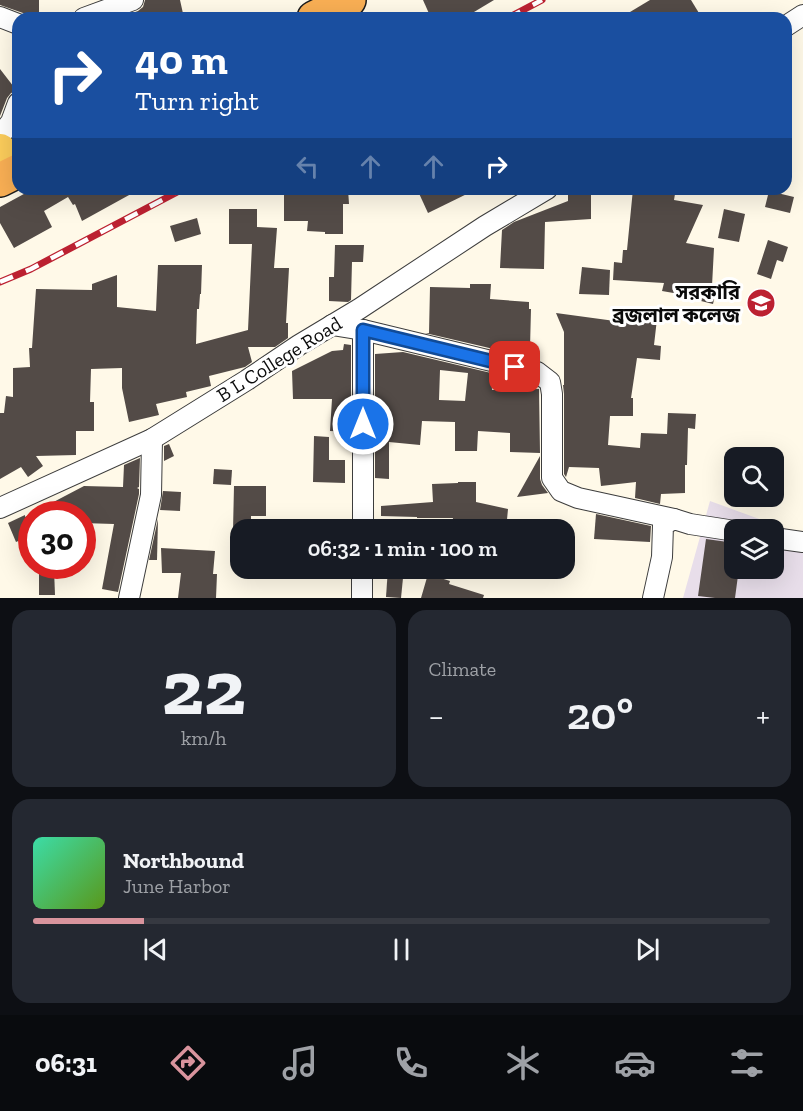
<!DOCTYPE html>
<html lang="en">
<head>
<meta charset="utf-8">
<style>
  body { margin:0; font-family:"Zilla Slab","Noto Sans Bengali",serif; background:#242831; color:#f1f3f6; height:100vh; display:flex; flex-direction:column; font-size:22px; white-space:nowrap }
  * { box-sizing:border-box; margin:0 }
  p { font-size:20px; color:#9ea1a6 }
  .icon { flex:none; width:33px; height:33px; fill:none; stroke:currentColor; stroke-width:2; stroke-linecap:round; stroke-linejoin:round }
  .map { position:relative; height:598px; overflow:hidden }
  .sheet { display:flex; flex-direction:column; gap:12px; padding:12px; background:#0d0f14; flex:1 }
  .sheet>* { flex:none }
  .top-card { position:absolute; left:12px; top:12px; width:780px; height:183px; border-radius:18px; box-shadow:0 6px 24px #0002; background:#1a4fa0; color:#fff; overflow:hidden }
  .fabs { position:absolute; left:724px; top:447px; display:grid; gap:12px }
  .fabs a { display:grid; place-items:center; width:60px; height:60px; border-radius:12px; background:#171b24; box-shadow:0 6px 24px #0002; font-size:30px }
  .speed { position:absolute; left:18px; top:501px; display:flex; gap:12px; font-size:30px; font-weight:700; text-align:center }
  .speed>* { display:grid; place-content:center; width:78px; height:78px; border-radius:50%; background:#171b24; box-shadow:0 6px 24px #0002; line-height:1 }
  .speed .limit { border:9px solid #d22; background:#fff; color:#111 }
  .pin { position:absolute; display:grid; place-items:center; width:51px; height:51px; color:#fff; margin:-26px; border-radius:12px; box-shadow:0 3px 9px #0006 }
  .me { position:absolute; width:66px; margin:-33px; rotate:0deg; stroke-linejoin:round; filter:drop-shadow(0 0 4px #0008) }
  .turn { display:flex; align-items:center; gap:21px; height:126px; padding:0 24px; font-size:27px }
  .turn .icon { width:78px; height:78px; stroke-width:2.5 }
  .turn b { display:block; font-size:42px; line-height:51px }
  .lanes { display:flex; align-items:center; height:57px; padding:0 24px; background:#0003; justify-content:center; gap:30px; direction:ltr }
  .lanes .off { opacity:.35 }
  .big { font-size:45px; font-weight:600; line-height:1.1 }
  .sheet .tile { flex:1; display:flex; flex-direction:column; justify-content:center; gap:9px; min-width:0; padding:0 21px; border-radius:18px; background:#242831 }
  .sheet .dial { align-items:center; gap:0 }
  .dial b { font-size:78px; line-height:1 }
  .song { display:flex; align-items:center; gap:18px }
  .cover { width:72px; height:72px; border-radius:9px; background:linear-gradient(135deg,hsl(160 70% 55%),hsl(90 70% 35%)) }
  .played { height:6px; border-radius:3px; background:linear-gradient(90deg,#d9949d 15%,#363941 15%) }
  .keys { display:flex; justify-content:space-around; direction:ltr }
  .heat { display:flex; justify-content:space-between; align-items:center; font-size:33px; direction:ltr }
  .sheet .tiles { flex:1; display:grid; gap:12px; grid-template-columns:1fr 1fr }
  .tile:last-child { grid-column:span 2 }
  .trip { position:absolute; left:230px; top:519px; width:345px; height:60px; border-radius:18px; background:#171b24; box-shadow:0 6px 24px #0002; font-weight:600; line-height:60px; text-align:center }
  .tabs { display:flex; height:96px; justify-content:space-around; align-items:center; background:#090b0e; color:#9ea1a6 }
  .tabs .icon { width:42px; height:42px }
  .tabs .on { color:#d9949d }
  .tabs b { font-size:27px; color:#f1f3f6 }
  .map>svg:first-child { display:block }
  .industrial { fill:#e8deea; fill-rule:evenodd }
  .building { fill:#534b47; fill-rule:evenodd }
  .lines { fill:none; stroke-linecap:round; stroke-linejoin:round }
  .minor-casing { stroke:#3d3d3d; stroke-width:22 }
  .primary-casing { stroke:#1b1b1b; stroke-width:34 }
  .trunk-casing { stroke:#1b1b1b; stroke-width:36 }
  .minor { stroke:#fff; stroke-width:20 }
  .primary { stroke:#fbcc5b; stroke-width:32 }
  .trunk { stroke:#f9af54; stroke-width:33 }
  .rail-casing { stroke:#bc2131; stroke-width:7 }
  .rail { stroke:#fff; stroke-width:4.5; stroke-dasharray:14; stroke-linecap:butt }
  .route-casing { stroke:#114b97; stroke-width:15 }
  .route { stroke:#1a73e8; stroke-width:10 }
  .labels { text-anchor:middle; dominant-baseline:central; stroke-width:6; stroke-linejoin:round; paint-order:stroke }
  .poi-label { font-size:20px; font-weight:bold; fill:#0a0a0a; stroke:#fff; text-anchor:end }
  .street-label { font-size:20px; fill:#0a0a0a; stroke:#fff }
</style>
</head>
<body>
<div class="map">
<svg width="803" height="598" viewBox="0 0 803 598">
  <rect width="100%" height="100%" fill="#fff9e8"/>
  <path class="industrial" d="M710,501l93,34v63h-120zM735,530h39v38h-39z"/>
  <g class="building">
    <polygon points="0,0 39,0 39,17 23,13 0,5"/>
    <polygon points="145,0 180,0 184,18 119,18 138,11 143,7"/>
    <polygon points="423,0 494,0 464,18 431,18"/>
    <polygon points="650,0 691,0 702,18 620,18"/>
    <polygon points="0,69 17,91 11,93 7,98 0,116"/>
    <polygon points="33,189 140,189 82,221 75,204 73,205 68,197 44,211 52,227 14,248 0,223 0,207"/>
    <polygon points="284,189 348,189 349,204 343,204 343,234 325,234 325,232 307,231 308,221 284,221"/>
    <polygon points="417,189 477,189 428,213"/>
    <polygon points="581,189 591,189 591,219 545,222 544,269 500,268 502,230 514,222 568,201 568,195"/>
    <polygon points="633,189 655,189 654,193 675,194 674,200 703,205 686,243 714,248 712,286 717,287 713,304 685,297 685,295 662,291 664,283 613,280 614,262 622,263 623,250 627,250"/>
    <polygon points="769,191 794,197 790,213 765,207"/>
    <polygon points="229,209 257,209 257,227 277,228 274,268 289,268 286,323 288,323 288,338 275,347 248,347 252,362 245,367 209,376 211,386 186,392 187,397 156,404 159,415 129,422 122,388 122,368 91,369 90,402 94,402 94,431 76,431 76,455 36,456 43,466 28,477 21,467 0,479 0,413 4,413 6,396 13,397 13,368 30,367 29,348 32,348 36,289 92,290 92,284 117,275 117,307 156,311 158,265 202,265 201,294 200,294 199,309 197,309 196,344 248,330 252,244 229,244"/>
    <polygon points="724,209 745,214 739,242 718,238"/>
    <polygon points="197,218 201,234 175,242 170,226"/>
    <polygon points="768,240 788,247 783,262 777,260 771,279 757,274"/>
    <polygon points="335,245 364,245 363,262 352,262 351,300 348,302 329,301 329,277 334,277"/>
    <polygon points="582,267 610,270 609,295 579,294"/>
    <polygon points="470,284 491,284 490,299 529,302 529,309 531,309 530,348 504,348 504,350 498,350 425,333 429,333 430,287 470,288"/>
    <polygon points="556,313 637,324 638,317 657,319 654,345 661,346 660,360 637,358 631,398 633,398 633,416 610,416 608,445 640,448 641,433 667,434 668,413 696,414 695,429 688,428 687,465 685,465 685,493 661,494 660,504 635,498 636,482 601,486 599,468 569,467 566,477 564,474 564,394 563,385 564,385 564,332"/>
    <polygon points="344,344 351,345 351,432 330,431 332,399 293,399 292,371 332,351 343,350"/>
    <path d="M403,352l88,21 1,17 47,-1 1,64 -30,-1v-19l-32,-2 -1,20h-22v-29l-33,-1 -2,24 -31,-3v37l-14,-1v-124zM440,370l28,3 -3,28 -26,-1z"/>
    <polygon points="314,436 329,437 329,460 345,460 345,483 313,482"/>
    <polygon points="169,444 174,456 164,461 164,446"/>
    <polygon points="540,456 540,479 542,485 548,493 517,497"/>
    <polygon points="140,458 139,487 137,488 139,489 139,494 118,592 102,589 114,524 82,523 82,514 32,514 32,535 16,542 8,523 25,515 25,517 84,486 123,487 124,465"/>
    <polygon points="214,469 232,470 231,485 213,484"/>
    <polygon points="458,482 476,482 476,502 508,509 506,530 451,530 453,518 417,518 417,517 381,516 381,506 433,502 432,484 458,483"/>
    <polygon points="234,486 266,486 266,516 251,516 251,530 233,530"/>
    <polygon points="163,491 181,492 180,511 160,510"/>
    <polygon points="596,514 651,526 650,542 594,539"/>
    <polygon points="158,519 157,560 149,560"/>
    <polygon points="706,539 735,543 735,568 739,568 735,598 715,598 698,596"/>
    <polygon points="161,548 215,551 213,574 217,574 216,598 178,598 181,573 162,573"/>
    <polygon points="388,568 404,568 401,598 386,597"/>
    <polygon points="54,569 55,595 39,595 39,570"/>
    <polygon points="428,574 450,581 449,584 484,595 483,598 421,598"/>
  </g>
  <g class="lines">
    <g class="minor-casing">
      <g id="minor">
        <polyline points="0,17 18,24"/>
        <polyline points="84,18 133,0"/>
        <polyline points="786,26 803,15"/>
        <polyline points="0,136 11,122 18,103"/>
        <polyline points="332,325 363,330 537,372 550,382 552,394 552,478 561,491 578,498 674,519"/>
        <polyline points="363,330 363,530"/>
        <polyline points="0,508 152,439 247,380 299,345 359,309 485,226 547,189"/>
        <polyline points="774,538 803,542"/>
        <polyline points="129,598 151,495 152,439"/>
        <polyline points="362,598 362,568"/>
        <polyline points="653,598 662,557 663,525 674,519 690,524 735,531"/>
      </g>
    </g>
    <g class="primary-casing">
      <polyline id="primary" points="0,150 18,164"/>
    </g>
    <g class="trunk-casing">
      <g id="trunk">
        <polyline points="314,18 349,0"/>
        <polyline points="0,180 18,171"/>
      </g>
    </g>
    <use href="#minor" class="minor"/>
    <use href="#primary" class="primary"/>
    <use href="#trunk" class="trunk"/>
    <g class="rail-casing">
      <g id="rail">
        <polyline points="508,18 542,0"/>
        <polyline points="0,282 31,269 183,189"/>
      </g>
    </g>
    <use href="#rail" class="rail"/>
  </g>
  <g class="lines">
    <g class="route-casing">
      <polyline id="route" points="363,424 363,330 515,367"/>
    </g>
    <use href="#route" class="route"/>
  </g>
  <defs>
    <g id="university-disc" transform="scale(1.5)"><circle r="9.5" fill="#bc2131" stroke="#fff"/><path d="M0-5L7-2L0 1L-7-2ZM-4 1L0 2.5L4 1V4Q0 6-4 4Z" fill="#fff"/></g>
  </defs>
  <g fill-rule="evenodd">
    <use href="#university-disc" x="761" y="303"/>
  </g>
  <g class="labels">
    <g class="poi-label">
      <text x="740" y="292">সরকারি<tspan x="740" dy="23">ব্রজলাল কলেজ</tspan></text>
    </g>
    <g class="street-label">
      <text transform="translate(279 359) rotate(-32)">B L College Road</text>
    </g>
  </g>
</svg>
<div class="fabs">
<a><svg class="icon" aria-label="search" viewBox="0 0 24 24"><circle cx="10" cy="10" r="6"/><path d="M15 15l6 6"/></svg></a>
<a><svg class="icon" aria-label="layers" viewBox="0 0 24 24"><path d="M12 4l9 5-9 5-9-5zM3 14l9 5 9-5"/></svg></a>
</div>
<div class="speed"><div class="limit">30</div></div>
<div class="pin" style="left:515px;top:367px;background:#d93025"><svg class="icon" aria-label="arrive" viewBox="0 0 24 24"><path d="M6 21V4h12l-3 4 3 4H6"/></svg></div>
<svg class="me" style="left:363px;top:424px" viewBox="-20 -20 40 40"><circle r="17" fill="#1a73e8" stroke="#fff" stroke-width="3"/><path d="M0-11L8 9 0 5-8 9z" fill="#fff"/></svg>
<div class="trip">06:32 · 1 min · 100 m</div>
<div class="top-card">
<div class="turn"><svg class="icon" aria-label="right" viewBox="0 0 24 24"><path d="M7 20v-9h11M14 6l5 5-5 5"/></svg><div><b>40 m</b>Turn right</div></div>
<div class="lanes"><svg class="icon off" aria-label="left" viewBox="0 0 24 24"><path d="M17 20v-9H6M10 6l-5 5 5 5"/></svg><svg class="icon off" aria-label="ahead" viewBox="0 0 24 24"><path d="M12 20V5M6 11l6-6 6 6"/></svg><svg class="icon off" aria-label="ahead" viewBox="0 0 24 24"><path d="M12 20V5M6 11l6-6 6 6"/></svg><svg class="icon" aria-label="right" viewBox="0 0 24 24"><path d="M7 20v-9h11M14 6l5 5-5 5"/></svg></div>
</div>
</div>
<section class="sheet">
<div class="tiles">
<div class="tile dial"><b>22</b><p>km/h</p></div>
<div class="tile"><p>Climate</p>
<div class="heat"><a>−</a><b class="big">20°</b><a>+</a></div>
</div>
<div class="tile">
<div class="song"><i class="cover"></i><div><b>Northbound</b><p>June Harbor</p></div></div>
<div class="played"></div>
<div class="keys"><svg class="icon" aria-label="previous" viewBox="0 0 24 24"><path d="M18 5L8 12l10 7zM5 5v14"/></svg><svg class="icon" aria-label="pause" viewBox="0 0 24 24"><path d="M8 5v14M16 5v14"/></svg><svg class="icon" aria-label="next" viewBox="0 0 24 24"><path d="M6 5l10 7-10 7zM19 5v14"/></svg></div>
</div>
</div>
</section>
<nav class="tabs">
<b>06:31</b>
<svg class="icon on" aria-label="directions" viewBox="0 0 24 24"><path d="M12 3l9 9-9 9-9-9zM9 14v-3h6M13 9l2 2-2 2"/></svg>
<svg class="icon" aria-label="music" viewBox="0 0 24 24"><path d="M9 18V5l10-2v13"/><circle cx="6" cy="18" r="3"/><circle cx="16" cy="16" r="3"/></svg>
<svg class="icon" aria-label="phone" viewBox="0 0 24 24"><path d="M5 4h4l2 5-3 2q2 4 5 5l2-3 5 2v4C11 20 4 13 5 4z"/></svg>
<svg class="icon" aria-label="climate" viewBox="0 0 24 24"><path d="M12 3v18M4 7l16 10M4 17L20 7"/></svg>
<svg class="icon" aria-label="car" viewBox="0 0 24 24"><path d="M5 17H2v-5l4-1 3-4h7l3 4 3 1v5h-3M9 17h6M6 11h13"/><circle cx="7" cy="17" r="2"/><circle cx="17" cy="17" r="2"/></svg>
<svg class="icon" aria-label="filters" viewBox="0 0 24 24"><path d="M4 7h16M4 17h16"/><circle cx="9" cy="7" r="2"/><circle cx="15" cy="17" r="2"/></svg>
</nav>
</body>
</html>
